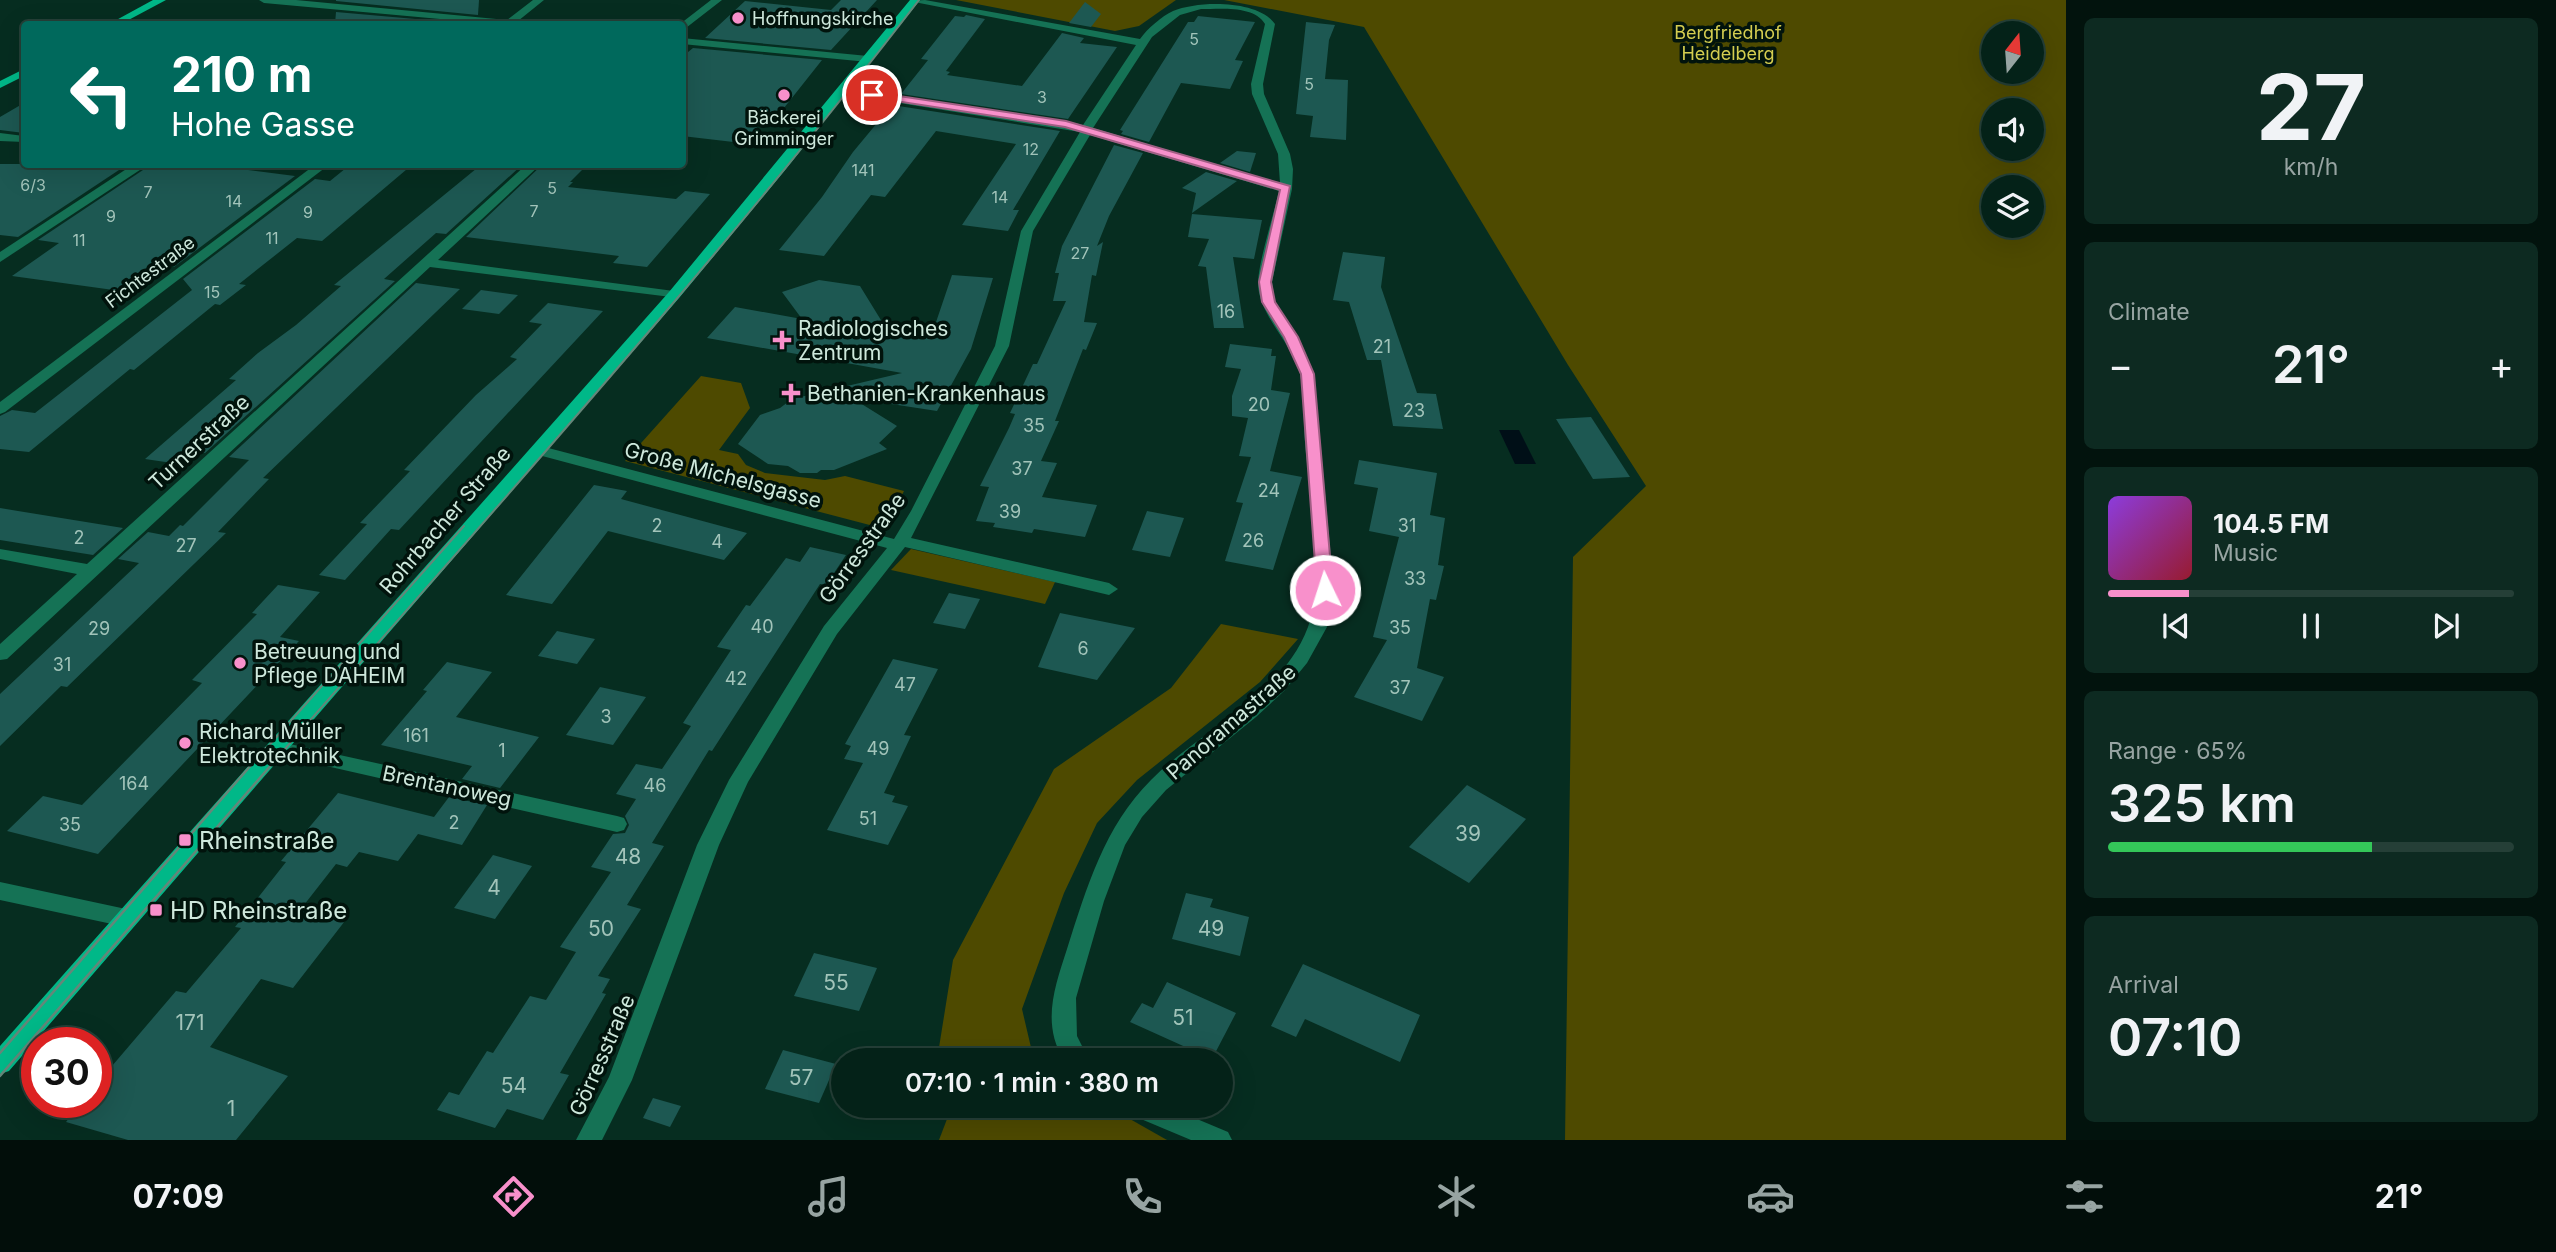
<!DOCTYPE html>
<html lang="en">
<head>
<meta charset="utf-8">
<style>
  body { margin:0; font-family:Inter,sans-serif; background:#0d2a21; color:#f1f3f6; height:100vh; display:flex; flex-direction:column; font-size:26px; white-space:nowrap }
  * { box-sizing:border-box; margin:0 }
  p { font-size:23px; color:#97a4a2 }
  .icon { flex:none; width:38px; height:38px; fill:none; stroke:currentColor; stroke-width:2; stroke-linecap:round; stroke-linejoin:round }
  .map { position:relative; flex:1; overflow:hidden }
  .drawer { display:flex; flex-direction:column; gap:18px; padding:18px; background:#02130d; width:490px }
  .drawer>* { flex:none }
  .banner { position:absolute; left:21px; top:21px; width:665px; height:147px; border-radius:7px; box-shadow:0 7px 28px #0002,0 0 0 2px #253f37; background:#00695c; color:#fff; overflow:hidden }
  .needle { width:46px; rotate:17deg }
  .tools { position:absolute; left:1981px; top:21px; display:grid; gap:14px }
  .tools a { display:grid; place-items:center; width:63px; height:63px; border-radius:50%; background:#042218; box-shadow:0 7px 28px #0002,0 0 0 2px #253f37; font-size:35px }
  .speed { position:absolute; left:21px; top:1027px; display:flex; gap:14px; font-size:35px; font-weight:700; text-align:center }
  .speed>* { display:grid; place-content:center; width:91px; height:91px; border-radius:50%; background:#042218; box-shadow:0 7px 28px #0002,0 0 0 2px #253f37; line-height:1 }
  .speed .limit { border:10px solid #d22; background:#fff; color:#111 }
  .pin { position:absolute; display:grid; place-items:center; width:60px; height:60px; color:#fff; margin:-30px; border:4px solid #fff; border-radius:50%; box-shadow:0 2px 7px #0007 }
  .me { position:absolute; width:77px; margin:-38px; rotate:356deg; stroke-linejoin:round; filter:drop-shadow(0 0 5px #0008) }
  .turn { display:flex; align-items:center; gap:24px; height:147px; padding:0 35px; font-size:32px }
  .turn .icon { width:91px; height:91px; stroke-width:2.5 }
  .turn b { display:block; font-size:49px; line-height:60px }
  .big { font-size:52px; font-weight:600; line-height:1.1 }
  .drawer .tile { flex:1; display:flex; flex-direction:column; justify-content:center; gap:10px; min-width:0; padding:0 24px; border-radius:10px; background:#0d2a21 }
  .drawer .dial { align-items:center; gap:0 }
  .dial b { font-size:91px; line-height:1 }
  .song { display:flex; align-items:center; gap:21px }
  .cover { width:84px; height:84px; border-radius:10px; background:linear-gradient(135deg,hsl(270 70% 55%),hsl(350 70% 35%)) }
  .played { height:7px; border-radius:4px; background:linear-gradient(90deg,#f890cb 20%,#253f37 20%) }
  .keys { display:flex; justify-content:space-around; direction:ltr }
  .heat { display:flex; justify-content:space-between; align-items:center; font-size:38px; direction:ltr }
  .charge { height:10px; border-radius:5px; background:linear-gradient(90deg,#34c759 65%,#253f37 0) }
  .trip { position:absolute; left:831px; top:1048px; width:402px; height:70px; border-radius:35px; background:#042218; box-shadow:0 7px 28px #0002,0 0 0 2px #253f37; font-weight:600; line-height:70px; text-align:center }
  .dock { display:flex; height:112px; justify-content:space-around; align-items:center; background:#020e0a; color:#97a4a2 }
  .dock .icon { width:49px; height:49px }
  .dock .selected { color:#f890cb }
  .dock b { font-size:32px; color:#f1f3f6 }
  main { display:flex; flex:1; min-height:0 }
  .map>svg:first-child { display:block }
  .green { fill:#4e4a00; fill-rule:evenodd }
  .water { fill:#000f17 }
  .building { fill:#1d5852 }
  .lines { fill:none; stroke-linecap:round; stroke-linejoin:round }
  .minor { fill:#157255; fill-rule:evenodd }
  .major { fill:#00b888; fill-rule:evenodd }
  .tram-far1 { stroke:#658679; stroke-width:2 }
  .tram { stroke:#658679; stroke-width:2.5 }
  .route { fill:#f890cb; stroke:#a15e84; stroke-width:2 }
  .poi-dot { fill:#f890cb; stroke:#01130c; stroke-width:2.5 }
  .labels { text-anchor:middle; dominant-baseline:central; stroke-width:7; stroke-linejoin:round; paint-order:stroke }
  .far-number-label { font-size:16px; fill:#a2c4ba }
  .far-poi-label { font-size:18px; fill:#cee8dc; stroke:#01130c; text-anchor:start }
  .far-park-label { font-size:18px; fill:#d4cd50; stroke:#01130c }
  .far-street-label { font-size:18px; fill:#cee8dc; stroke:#01130c }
  .number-label { font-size:18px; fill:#a2c4ba }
  .poi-label { font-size:21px; fill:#cee8dc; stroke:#01130c; text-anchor:start }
  .street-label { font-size:21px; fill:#cee8dc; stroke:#01130c }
  .near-number-label { font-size:21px; fill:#a2c4ba }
  .near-poi-label { font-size:24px; fill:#cee8dc; stroke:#01130c; text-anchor:start }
</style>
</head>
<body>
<main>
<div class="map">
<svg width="2066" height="1140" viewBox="0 0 2066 1140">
  <rect width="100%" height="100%" fill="#062d20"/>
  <g class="green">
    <polygon points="956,0 1176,0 1139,26 1115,31"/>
    <path d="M1224,0h842v1140h-501l8,-583 73,-71 -78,-121 -204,-338zM2032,33v39h-39v-39zM2032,110v39h-39v-39zM2032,187v39h-39v-39z"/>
    <polygon points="701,376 741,383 750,408 719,450 738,454 746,465 765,473 825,480 845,476 904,491 885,529 625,461"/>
    <polygon points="911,549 1055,582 1045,604 891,570"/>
    <polygon points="1221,624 1298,639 1260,682 1137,780 1097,823 1064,893 1022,1009 1033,1056 1038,1060 937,1060 953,960 1054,769 1171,688"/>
    <polygon points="952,1106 1107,1106 1167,1140 939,1140"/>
  </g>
  <polygon class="water" points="1499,430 1519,430 1536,464 1515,464"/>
  <g class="building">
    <polygon points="336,0 479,0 478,15 336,1"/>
    <polygon points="841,0 877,0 831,50 705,38 745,1 831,10"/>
    <polygon points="1085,2 1101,14 1091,27 1069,23"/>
    <polygon points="336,12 472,24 335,24"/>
    <polygon points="966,15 985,19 946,71 950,72 947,75 1022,86 1062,33 1084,38 1080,43 1117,47 1068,119 901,94 928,60 921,59 955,16 964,17"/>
    <polygon points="1198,16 1255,22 1235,60 1243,61 1230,89 1181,83 1149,142 1121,134 1123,131 1120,130 1188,22 1194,22"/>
    <polygon points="1306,22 1335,25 1329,40 1325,79 1348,80 1346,140 1310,137 1313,116 1296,114"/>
    <polygon points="693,48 822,60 776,118 767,117 742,143 682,136 682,57"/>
    <polygon points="24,103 24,133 0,130 0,117"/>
    <polygon points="892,105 1060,131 1013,210 1019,210 1008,231 962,225 1016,144 936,131 885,197 871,195 824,256 779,250 822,197 853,152"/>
    <polygon points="1114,145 1143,153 1109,216 1097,246 1103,242 1096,276 1092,275 1084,322 1097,323 1086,350 1083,349 1055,421 1059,421 1041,461 1057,463 1042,497 1097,505 1085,537 1034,529 1032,533 993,527 995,523 976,521 989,487 980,486 1009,428 1015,414 1010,413 1033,364 1037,364 1066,301 1053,301 1059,273 1055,273 1062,246"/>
    <polygon points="1237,151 1256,153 1250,172 1220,163"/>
    <polygon points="0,164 128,164 18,237 0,235"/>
    <polygon points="152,164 201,164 295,176 174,267 170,261 128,292 12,276 59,243 38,240"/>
    <polygon points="351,164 413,164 322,241 297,238 239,284 246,285 220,305 215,304 134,370 130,369 29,452 0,449 0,416 12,410 35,413 192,290 183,279 315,179 330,181"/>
    <polygon points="482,164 523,164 446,234 436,233 384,279 395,281 205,453 193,451 179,464 145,459 236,380 229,379 258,353 296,325 341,286 334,285"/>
    <polygon points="543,164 588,164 570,182 573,182 568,187 676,199 685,191 710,194 647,267 613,263 619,256 466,237"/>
    <polygon points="1206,172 1237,181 1192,213 1196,193 1182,188"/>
    <polygon points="1192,214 1262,220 1254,259 1233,257 1244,328 1214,328 1206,267 1198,266 1209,239 1188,237"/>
    <polygon points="1343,252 1385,257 1381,287 1417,393 1436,394 1443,429 1393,426 1381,360 1367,360 1349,302 1333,300"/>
    <polygon points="952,275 993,278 971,349 937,411 852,398 897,426 879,443 887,449 834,470 821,470 817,473 800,473 788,466 768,464 738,444 760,415 780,408 792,399 902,373 707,338 735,307 802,319 782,292 819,280 860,286 884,325 933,331"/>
    <polygon points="416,283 460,289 263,478 269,479 218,532 226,533 67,687 61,686 0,746 0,694 139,563 118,559 148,532 169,536 180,525 183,526 249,460 229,457"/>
    <polygon points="481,290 518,295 499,314 462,309"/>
    <polygon points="548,303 603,311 399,530 391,529 345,580 319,575 367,524 360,523 410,471 404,470 476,395 517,359 510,357 542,324 529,322"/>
    <polygon points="1230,344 1272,349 1271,356 1276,356 1271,390 1290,393 1270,471 1302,477 1273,570 1225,561 1243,503 1236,502 1251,457 1239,456 1248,418 1232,416 1232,396 1241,369 1225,367"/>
    <polygon points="1591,417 1630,477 1593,479 1556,419"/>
    <polygon points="1359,460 1437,473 1430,515 1445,518 1438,565 1444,566 1436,600 1430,599 1417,668 1444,677 1422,721 1354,697 1387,640 1373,637 1399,537 1369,531 1378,488 1354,484"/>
    <polygon points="594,485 627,491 621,499 747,533 724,560 608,531 552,604 506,595"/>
    <polygon points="0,508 18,511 123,528 93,555 0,540"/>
    <polygon points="1147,511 1184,518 1170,557 1132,550"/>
    <polygon points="810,547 846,555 826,585 820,584 712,751 709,750 652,843 664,846 627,905 641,909 598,976 610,979 602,993 606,994 560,1073 569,1075 543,1120 507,1109 495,1128 437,1110 449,1092 459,1095 487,1051 493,1053 530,996 546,1000 576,952 560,947 611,872 591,867 613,834 625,833 629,825 625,816 636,799 616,794 636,764 662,769 691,726 683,723 731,650 717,647 746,605 750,606 786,558 800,562"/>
    <polygon points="278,585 320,592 280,637 299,641 98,854 7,831 43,796 82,805 202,683 192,680 257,614 252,613"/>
    <polygon points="949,593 980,599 965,629 933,623"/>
    <polygon points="1060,613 1135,628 1097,680 1038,667"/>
    <polygon points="557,631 595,639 577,664 538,656"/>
    <polygon points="893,659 938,669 904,735 911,736 884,793 895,796 892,802 908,806 888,845 827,830 863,763 844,759 851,746 845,744"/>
    <polygon points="447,662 492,672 456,717 539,737 500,788 462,779 472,766 381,745 427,691 423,690"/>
    <polygon points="600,687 646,697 613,745 566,735"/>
    <polygon points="1467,785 1526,819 1469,883 1409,847"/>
    <polygon points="338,793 434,817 449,797 487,805 462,845 418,834 398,861 359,852 347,867 336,864 304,905 348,917 293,988 261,979 210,1047 288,1076 236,1140 128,1140 66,1122 82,1102 96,1102 96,1086 112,1066 176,991 186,993 241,928 235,927 286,862 281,861"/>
    <polygon points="493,855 532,866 495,919 454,908"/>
    <polygon points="1186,893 1213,899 1210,907 1249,917 1240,956 1172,939"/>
    <polygon points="814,953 877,968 859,1011 794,996"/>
    <polygon points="1303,964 1420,1015 1400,1062 1305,1019 1296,1037 1271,1026"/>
    <polygon points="1167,982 1236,1013 1212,1059 1130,1022 1142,1003 1153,1008"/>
    <polygon points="783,1050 836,1064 819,1103 765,1089"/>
    <polygon points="653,1098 681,1106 670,1127 643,1118"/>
  </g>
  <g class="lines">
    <g class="minor">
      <polygon points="259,0 296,0 507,20 533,0 544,0 518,21 527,24 495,24 264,3"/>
      <polygon points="711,0 722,0 682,31 682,24 680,24"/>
      <path d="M925,0l215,39c7,-10 22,-23 33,-28 26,-11 86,-11 102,13l-12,60 1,10 26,60 3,15 -1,20 -20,93 3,20 23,35 16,37 20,216 -7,37 -20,36 -23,28 -28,26 -90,73 -24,27 -17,28 -21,56 -28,97 1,38 12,24h-25c-23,-36 -9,-74 3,-111 20,-62 37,-122 84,-169 49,-50 131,-83 157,-153 16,-43 1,-136 -3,-184 -2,-22 0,-47 -5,-69 -8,-32 -41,-58 -42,-90 0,-21 16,-70 21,-93l-189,-56 -57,96 -24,115 -98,192 198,45 9,6 -9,6 -204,-48 -68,87 -89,148 -29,63 -87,235 -30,60h-26l33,-63 88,-232 32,-65 95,-154 63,-78 -356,-95 -2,-3 8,-5 357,94 17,-28 84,-165 26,-115 59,-99 -237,-38 -6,-3 6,-3 223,33 17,4 53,-80 -227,-44zM1201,9c19,0 53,-4 64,15l-14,60 1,10 26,60 2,29 -187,-55 59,-91 28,-22z"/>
      <polygon points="682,38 868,56 873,59 868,62 682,44"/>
      <polygon points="0,133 24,136 24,142 0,141"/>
      <polygon points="134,164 149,164 0,262 0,252"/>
      <polygon points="316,164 330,164 5,412 0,414 0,402"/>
      <polygon points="527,164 541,164 438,260 674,291 679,292 679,298 430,267 7,659 0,660 0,644 77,574 0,559 0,549 87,564"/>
      <polygon points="276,741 617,816 624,818 627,824 624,830 617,832 269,753 266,748 269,743"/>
      <polygon points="0,882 126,909 134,912 137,918 134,924 126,927 0,900"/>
      <polygon points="1126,1106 1166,1106 1228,1132 1232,1140 1191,1140 1129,1114"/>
    </g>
    <g class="major">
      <polygon points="153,0 166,0 121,24 109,24"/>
      <polygon points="910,0 920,0 786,169 679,298 9,1071 0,1074 0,1046 669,292"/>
      <polygon points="24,69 24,76 0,88 0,81"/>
    </g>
    <g class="tram-far1">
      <polyline points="265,750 464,526"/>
      <path d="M284,750c216,-247 435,-490 635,-750"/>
    </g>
    <g class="tram">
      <polyline points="0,1053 266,748"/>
      <polyline points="0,1076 286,748"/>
    </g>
  </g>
  <polygon class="route" points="872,92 1066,121 1290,186 1271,282 1275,302 1298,337 1314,374 1333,590 1331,594 1325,596 1317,590 1301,374 1284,337 1262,302 1259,282 1280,190 1065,127 869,97 869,93"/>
  <g class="poi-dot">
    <circle cx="738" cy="18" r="7"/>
    <circle cx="784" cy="95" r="7"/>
    <path d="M778.5 329.5h7v7h7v7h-7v7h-7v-7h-7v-7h7z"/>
    <path d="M787.5 382.5h7v7h7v7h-7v7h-7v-7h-7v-7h7z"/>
    <circle cx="240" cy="663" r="7"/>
    <circle cx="185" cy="743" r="7"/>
    <rect x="178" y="833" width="14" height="14" rx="3.5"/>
    <rect x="149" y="903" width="14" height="14" rx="3.5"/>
  </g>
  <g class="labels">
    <g class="far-number-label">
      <text x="1194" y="39">5</text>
      <text x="1309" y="84">5</text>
      <text x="1042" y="97">3</text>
      <text x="1031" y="149">12</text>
      <text x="863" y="170">141</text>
      <text x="33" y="185">6/3</text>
      <text x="552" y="188">5</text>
      <text x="148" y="192">7</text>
      <text x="1000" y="197">14</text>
      <text x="234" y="201">14</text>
      <text x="534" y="211">7</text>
      <text x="308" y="212">9</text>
      <text x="111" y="216">9</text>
      <text x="272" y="238">11</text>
      <text x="79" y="240">11</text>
      <text x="1080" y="253">27</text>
      <text x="212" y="292">15</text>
    </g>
    <g class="far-poi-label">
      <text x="752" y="18">Hoffnungskirche</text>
      <text x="784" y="117" text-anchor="middle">Bäckerei<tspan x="784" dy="21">Grimminger</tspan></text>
    </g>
    <g class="far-park-label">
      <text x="1728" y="32">Bergfriedhof<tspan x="1728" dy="21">Heidelberg</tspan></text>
    </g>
    <g class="far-street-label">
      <text transform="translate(150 272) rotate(-37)">Fichtestraße</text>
    </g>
    <g class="number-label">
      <text x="1226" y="311">16</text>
      <text x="1382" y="346">21</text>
      <text x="1259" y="404">20</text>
      <text x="1414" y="410">23</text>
      <text x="1034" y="425">35</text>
      <text x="1022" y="468">37</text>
      <text x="1269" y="490">24</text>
      <text x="1010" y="511">39</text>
      <text x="657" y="525">2</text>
      <text x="1407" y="525">31</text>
      <text x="79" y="537">2</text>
      <text x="1253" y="540">26</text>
      <text x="717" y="541">4</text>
      <text x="186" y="545">27</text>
      <text x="1415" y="578">33</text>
      <text x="762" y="626">40</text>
      <text x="1400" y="627">35</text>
      <text x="99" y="628">29</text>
      <text x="1083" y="648">6</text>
      <text x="62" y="664">31</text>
      <text x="736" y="678">42</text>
      <text x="905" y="684">47</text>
      <text x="1400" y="687">37</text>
      <text x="606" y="716">3</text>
      <text x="416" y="735">161</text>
      <text x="878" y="748">49</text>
      <text x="502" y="750">1</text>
      <text x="134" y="783">164</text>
      <text x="655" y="785">46</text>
      <text x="868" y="818">51</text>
      <text x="454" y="822">2</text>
      <text x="70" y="824">35</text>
    </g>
    <g class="poi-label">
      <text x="798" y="328">Radiologisches<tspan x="798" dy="24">Zentrum</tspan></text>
      <text x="807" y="393">Bethanien-Krankenhaus</text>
      <text x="254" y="651">Betreuung und<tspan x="254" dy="24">Pflege DAHEIM</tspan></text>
      <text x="199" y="731">Richard Müller<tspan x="199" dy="24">Elektrotechnik</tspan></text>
    </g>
    <g class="street-label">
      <text transform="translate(199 442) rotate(-43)">Turnerstraße</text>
      <text transform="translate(723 475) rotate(15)">Große Michelsgasse</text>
      <text transform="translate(445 520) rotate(-49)">Rohrbacher Straße</text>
      <text transform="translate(862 548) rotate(-54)">Görresstraße</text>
      <text transform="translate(1231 722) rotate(-41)">Panoramastraße</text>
      <text transform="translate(447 786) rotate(12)">Brentanoweg</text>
      <text transform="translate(602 1055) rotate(-66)">Görresstraße</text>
    </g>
    <g class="near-number-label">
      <text x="1468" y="833">39</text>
      <text x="628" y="856">48</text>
      <text x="494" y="887">4</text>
      <text x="601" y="928">50</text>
      <text x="1211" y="928">49</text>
      <text x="836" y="982">55</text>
      <text x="1183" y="1017">51</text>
      <text x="190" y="1022">171</text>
      <text x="801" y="1077">57</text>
      <text x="514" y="1085">54</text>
      <text x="231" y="1108">1</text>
    </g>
    <g class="near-poi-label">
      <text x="199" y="840">Rheinstraße</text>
      <text x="170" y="910">HD Rheinstraße</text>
    </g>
  </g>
</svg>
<div class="tools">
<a><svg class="needle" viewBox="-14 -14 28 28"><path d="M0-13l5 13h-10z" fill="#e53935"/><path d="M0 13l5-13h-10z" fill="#97a4a2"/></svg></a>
<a><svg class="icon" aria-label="sound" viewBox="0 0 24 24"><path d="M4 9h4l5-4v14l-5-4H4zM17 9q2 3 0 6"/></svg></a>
<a><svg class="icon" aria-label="layers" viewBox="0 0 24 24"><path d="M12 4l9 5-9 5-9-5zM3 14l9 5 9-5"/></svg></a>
</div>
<div class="speed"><div class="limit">30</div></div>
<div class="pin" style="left:872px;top:95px;background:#d93025"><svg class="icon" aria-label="arrive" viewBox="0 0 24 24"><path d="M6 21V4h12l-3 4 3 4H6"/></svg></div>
<svg class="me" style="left:1325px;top:590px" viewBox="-20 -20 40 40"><circle r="17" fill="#f890cb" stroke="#fff" stroke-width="3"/><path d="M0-11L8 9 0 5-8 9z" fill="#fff"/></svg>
<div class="trip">07:10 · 1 min · 380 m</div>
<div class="banner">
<div class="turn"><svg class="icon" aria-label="left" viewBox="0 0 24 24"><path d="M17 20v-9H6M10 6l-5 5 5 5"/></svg><div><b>210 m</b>Hohe Gasse</div></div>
</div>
</div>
<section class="drawer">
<div class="tile dial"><b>27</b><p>km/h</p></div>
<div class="tile"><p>Climate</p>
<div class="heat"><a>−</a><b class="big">21°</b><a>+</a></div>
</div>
<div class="tile">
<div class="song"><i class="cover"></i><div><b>104.5 FM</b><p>Music</p></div></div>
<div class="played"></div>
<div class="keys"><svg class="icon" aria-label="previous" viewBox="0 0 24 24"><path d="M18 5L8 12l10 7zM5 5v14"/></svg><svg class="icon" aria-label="pause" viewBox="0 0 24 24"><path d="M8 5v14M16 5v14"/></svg><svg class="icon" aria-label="next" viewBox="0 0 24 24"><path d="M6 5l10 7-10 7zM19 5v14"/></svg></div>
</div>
<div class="tile"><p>Range · 65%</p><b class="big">325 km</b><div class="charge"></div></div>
<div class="tile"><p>Arrival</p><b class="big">07:10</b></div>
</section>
</main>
<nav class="dock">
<b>07:09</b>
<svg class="icon selected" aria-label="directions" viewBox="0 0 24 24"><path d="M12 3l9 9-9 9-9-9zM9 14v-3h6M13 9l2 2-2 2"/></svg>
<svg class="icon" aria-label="music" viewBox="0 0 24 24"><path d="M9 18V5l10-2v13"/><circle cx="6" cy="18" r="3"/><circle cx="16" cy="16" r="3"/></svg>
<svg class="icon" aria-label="phone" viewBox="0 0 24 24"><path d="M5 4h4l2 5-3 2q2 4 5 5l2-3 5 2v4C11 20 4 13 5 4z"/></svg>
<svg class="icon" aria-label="climate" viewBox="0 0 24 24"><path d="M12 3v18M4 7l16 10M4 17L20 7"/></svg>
<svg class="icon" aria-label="car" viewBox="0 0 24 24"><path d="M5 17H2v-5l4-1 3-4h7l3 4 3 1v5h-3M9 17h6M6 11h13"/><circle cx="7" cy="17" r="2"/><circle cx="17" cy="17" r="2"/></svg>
<svg class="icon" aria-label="filters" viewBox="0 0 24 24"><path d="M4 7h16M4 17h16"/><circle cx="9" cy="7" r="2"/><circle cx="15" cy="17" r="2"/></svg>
<b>21°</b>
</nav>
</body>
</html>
